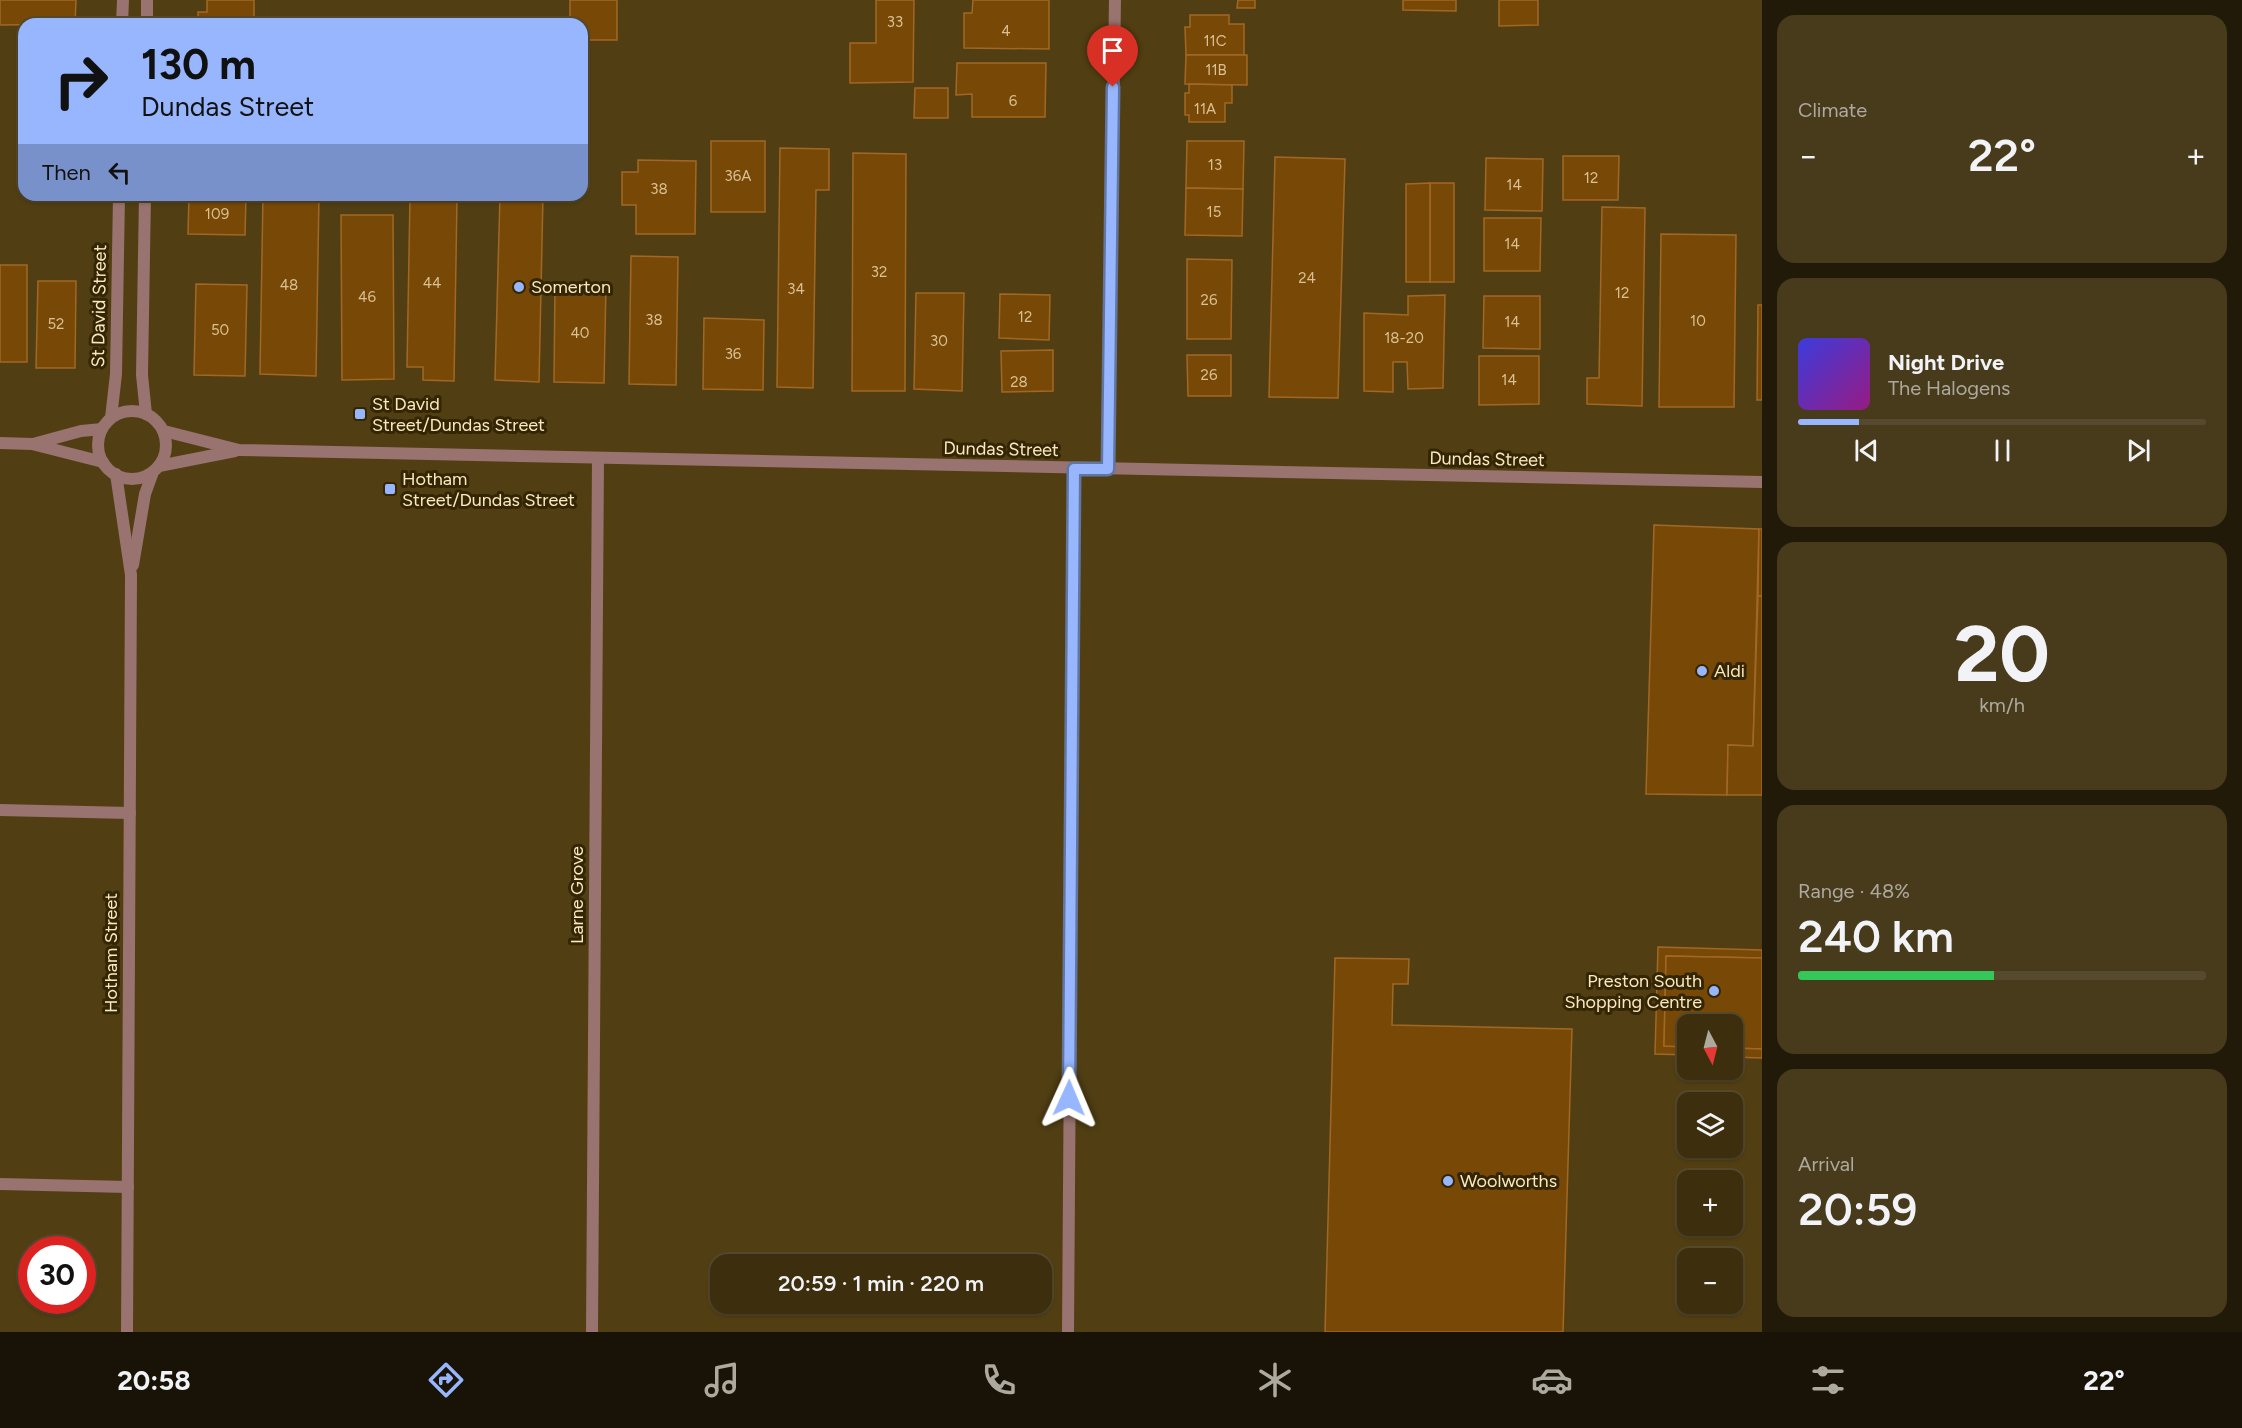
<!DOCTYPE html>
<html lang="en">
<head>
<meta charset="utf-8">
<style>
  body { margin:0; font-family:Figtree,sans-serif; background:#483b1c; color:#f1f3f6; height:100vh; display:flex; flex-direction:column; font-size:22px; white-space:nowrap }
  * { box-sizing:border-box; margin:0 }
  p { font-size:20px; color:#ada99e }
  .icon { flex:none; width:33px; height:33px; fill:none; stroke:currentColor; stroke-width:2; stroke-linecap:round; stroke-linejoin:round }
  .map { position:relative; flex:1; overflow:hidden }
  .side { display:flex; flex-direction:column; gap:15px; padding:15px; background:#221a08; width:480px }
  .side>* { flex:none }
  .banner { position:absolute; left:18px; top:18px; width:570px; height:183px; border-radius:18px; box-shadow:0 2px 4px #0004,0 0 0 2px #564a2e; background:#97b6fd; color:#111; overflow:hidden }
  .needle { width:39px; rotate:173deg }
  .controls { position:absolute; left:1677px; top:1014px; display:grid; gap:12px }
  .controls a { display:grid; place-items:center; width:66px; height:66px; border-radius:12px; background:#3d2f0e; box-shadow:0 2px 4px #0004,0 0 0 2px #564a2e; font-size:30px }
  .speed { position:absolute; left:18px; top:1236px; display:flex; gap:12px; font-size:30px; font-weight:700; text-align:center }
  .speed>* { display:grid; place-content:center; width:78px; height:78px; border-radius:50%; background:#3d2f0e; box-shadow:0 2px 4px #0004,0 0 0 2px #564a2e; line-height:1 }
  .speed .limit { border:9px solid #d22; background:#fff; color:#111 }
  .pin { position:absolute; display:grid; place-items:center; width:51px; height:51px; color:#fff; margin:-62px -26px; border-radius:50% 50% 50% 0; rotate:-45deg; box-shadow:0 0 6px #0007 }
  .pin .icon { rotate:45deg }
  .me { position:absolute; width:66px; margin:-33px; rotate:1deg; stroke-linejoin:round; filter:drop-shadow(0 0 4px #0008) }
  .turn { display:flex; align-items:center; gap:21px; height:126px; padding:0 24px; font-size:27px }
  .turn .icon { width:78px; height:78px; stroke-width:2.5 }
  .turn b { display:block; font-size:42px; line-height:51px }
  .then { display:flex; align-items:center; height:57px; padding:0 24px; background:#0003; gap:12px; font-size:22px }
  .big { font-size:45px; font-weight:600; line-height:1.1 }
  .side .card { flex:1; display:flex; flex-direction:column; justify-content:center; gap:9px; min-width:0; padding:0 21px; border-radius:18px; background:#483b1c }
  .side .dial { align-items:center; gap:0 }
  .dial b { font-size:78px; line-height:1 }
  .song { display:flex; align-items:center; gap:18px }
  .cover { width:72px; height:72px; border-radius:9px; background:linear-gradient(135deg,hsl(240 70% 55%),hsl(310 70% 35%)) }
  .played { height:6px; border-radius:3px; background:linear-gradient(90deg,#97b6fd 15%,#564a2e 15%) }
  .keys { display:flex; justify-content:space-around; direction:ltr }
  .heat { display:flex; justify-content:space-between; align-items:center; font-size:33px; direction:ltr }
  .charge { height:9px; border-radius:4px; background:linear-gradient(90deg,#34c759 48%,#564a2e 0) }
  .trip { position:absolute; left:710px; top:1254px; width:342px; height:60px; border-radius:18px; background:#3d2f0e; box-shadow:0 2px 4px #0004,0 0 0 2px #564a2e; font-weight:600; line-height:60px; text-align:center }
  .dock { display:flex; height:96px; justify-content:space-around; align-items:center; background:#181306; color:#ada99e }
  .dock .icon { width:42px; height:42px }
  .dock .current { color:#97b6fd }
  .dock b { font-size:27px; color:#f1f3f6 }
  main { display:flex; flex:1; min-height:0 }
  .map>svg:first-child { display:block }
  .building { fill:#784806; stroke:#a16825; stroke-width:1.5 }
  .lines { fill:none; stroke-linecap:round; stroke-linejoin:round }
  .minor { stroke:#99736f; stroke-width:12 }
  .tertiary { stroke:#99736f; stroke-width:12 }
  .route-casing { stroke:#6276a4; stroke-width:15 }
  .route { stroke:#97b6fd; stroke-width:10 }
  .poi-dot { fill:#97b6fd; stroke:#342603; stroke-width:2 }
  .labels { text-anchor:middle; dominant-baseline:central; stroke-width:6; stroke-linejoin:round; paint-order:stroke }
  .number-label { font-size:15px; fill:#dac092 }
  .poi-label { font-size:18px; fill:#fae8c1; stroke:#342603; text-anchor:start }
  .street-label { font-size:18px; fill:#fae8c1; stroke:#342603 }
</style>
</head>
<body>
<main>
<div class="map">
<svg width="1762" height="1332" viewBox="0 0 1762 1332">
  <rect width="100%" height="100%" fill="#513f13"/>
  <g class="building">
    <polygon points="0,0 76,0 75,24 0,25"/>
    <polygon points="207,0 254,0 254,24 198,24 198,12 207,12"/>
    <polygon points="570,0 617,0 617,40 582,40 582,24 570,24"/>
    <polygon points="876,0 914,0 913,82 850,83 850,43 876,43"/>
    <polygon points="973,0 1049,0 1049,49 964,48 964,13 972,13"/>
    <polygon points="1238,0 1255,0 1255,8 1237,8"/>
    <polygon points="1403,0 1456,0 1456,11 1403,10"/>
    <polygon points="1499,0 1538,0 1538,25 1499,26"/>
    <polygon points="1190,15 1229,15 1229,24 1244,24 1244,55 1186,55 1185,27 1190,27"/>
    <polygon points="1186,55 1247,55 1247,85 1185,84"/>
    <polygon points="957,63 1046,63 1045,117 972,117 972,94 956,95"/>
    <polygon points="1189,84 1232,85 1232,103 1225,103 1225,122 1189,122 1189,115 1185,115 1185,93 1189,93"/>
    <polygon points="915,88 948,88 948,118 914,118"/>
    <rect x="711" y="141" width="54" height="71"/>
    <polygon points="1187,141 1244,141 1243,189 1186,188"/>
    <polygon points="780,148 829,149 829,190 816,190 813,388 777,387"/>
    <polygon points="853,153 906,154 905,391 852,391"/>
    <polygon points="1563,156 1619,156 1618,200 1563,200"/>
    <polygon points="1275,157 1345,159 1338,398 1269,397"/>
    <polygon points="1486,158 1543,159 1542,211 1485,210"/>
    <polygon points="638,160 696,161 695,234 636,234 636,205 622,205 622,172 638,172"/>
    <rect x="1430" y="183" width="24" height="99"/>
    <polygon points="1430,183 1430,282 1406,282 1406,184"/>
    <polygon points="1186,188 1243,189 1242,236 1185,235"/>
    <polygon points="189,195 246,195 245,235 188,234"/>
    <polygon points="263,195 319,195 316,376 260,374"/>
    <polygon points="500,195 543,195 539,382 495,380"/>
    <polygon points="410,197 457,198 454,381 423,380 423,367 407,367"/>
    <polygon points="1602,207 1645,208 1642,406 1587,404 1587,378 1599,378"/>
    <polygon points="341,215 393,215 394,379 342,380"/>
    <polygon points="1484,218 1541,218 1540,271 1484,271"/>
    <polygon points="1661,234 1736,235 1734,407 1659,407"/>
    <polygon points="631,256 678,257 676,385 629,384"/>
    <polygon points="1187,259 1232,260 1231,339 1187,339"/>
    <rect x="0" y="265" width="27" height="97"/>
    <polygon points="38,281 76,281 75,368 36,368"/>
    <polygon points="555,283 606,284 604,383 554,382"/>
    <polygon points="196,284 247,285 245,376 194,375"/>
    <polygon points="916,293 964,293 962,391 914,389"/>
    <polygon points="1000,294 1050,295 1049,340 999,338"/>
    <polygon points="1445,295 1443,388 1408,389 1407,362 1393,362 1393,392 1364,391 1364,313 1408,315 1408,296"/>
    <polygon points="1484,296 1540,296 1540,349 1483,348"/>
    <polygon points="1758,305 1762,305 1762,400 1757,400"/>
    <polygon points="704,318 764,320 763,390 703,389"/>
    <polygon points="1053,350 1053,391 1002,392 1001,351"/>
    <polygon points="1187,355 1231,355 1231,396 1188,396"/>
    <polygon points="1479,356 1539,356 1539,404 1479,405"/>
    <polygon points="1654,525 1759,529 1753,746 1728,745 1727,795 1646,794"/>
    <polygon points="1759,529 1762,529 1762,596 1758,596"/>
    <polygon points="1758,596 1762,596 1762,795 1727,795 1728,745 1753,746"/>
    <polygon points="1658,947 1762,950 1762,958 1666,956 1664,1046 1688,1047 1688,1055 1655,1054"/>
    <polygon points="1666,956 1762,958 1762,1049 1732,1048 1732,1024 1688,1024 1688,1047 1664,1046"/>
    <polygon points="1335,958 1409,959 1408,984 1393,984 1392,1025 1572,1029 1563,1332 1325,1332"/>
    <polygon points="1732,1048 1762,1049 1762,1058 1732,1057"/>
  </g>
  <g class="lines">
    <g class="minor">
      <polyline points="122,24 123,0"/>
      <polyline points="147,24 147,0"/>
      <polyline points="145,195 142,375 146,414"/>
      <polyline points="111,418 116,374 119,195"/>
      <polyline points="1108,469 1115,0"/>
      <polyline points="116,474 131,575 127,1332"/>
      <polyline points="133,565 145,494 153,472"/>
      <polyline points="0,810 130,813"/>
      <polyline points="0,1184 128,1187"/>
      <polyline points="592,1332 598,458"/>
      <polyline points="1068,1332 1074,469"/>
    </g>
    <g class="tertiary">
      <circle cx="132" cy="445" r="34"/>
      <polyline points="164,431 239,450 1762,482"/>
      <polyline points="0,443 32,444 103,462"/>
      <polyline points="33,444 81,431 102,429"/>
      <polyline points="159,466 235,451"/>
    </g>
  </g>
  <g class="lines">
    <g class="route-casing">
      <polyline id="route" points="1069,1098 1074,469 1108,469 1113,87"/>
    </g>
    <use href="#route" class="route"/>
  </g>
  <g class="poi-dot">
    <circle cx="519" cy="287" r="6"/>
    <rect x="354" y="408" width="12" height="12" rx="3"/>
    <rect x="384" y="483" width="12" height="12" rx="3"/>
    <circle cx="1702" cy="671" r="6"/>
    <circle cx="1714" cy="991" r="6"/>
    <circle cx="1448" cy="1181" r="6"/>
  </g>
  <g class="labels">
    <g class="number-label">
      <text x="895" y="22">33</text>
      <text x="1006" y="31">4</text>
      <text x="1215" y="41">11C</text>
      <text x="1216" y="70">11B</text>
      <text x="1013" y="101">6</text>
      <text x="1205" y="109">11A</text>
      <text x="1215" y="165">13</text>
      <text x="738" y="176">36A</text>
      <text x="1591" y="178">12</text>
      <text x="1514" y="185">14</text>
      <text x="659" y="189">38</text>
      <text x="1214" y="212">15</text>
      <text x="217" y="214">109</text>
      <text x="1512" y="244">14</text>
      <text x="879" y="272">32</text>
      <text x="1307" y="278">24</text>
      <text x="432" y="283">44</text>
      <text x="289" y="285">48</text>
      <text x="796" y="289">34</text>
      <text x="1622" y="293">12</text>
      <text x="367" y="297">46</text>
      <text x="1209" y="300">26</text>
      <text x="1025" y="317">12</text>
      <text x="654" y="320">38</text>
      <text x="1698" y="321">10</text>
      <text x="1512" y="322">14</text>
      <text x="56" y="324">52</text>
      <text x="220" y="330">50</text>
      <text x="580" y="333">40</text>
      <text x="1404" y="338">18-20</text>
      <text x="939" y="341">30</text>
      <text x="733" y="354">36</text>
      <text x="1209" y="375">26</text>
      <text x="1509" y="380">14</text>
      <text x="1019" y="382">28</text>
    </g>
    <g class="poi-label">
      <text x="531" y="287">Somerton</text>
      <text x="372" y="404">St David<tspan x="372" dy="21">Street/Dundas Street</tspan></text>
      <text x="402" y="479">Hotham<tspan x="402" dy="21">Street/Dundas Street</tspan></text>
      <text x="1714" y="671">Aldi</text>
      <text x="1702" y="981" text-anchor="end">Preston South<tspan x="1702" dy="21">Shopping Centre</tspan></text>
      <text x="1460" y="1181">Woolworths</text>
    </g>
    <g class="street-label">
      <text transform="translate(99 306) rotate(-89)">St David Street</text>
      <text transform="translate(1001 449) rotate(1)">Dundas Street</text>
      <text transform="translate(1487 459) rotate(1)">Dundas Street</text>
      <text transform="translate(577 895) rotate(-90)">Larne Grove</text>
      <text transform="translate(111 953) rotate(-90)">Hotham Street</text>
    </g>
  </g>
</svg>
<div class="controls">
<a><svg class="needle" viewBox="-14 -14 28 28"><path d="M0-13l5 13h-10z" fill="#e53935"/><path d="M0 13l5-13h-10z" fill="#ada99e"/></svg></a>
<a><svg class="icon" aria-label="layers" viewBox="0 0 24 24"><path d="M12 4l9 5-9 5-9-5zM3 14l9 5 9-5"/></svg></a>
<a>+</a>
<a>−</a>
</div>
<div class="speed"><div class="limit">30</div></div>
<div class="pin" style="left:1113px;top:87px;background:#d93025"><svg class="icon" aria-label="arrive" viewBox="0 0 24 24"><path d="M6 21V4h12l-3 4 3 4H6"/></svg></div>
<svg class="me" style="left:1069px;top:1098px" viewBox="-20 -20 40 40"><path d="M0-17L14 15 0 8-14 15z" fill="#97b6fd" stroke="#fff" stroke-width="4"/></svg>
<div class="trip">20:59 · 1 min · 220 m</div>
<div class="banner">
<div class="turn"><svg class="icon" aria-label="right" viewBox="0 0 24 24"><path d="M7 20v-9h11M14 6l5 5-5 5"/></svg><div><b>130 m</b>Dundas Street</div></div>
<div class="then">Then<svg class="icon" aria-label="left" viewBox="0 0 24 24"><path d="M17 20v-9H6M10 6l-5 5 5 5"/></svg></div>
</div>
</div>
<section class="side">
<div class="card"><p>Climate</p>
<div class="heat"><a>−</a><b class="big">22°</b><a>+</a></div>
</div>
<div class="card">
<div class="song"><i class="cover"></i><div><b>Night Drive</b><p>The Halogens</p></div></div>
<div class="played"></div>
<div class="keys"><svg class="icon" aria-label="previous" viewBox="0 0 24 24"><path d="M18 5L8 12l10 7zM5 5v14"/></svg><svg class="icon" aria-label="pause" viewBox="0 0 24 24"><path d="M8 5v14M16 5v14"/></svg><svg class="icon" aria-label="next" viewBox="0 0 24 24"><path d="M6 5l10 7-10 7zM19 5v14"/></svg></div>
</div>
<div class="card dial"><b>20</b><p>km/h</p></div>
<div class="card"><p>Range · 48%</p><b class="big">240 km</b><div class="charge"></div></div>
<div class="card"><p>Arrival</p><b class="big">20:59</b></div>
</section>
</main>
<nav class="dock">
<b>20:58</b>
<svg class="icon current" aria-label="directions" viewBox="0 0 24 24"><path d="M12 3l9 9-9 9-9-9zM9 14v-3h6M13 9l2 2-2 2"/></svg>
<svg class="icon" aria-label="music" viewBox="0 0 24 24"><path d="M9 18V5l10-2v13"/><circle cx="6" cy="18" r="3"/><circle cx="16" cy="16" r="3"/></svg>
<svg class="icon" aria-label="phone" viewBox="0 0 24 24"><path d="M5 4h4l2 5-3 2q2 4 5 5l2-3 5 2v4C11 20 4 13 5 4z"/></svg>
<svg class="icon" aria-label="climate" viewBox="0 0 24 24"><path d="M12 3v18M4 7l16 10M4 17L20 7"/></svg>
<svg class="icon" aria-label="car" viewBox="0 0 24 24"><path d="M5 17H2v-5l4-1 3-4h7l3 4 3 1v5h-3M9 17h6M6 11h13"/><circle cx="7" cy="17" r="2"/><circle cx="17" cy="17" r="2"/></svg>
<svg class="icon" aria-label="filters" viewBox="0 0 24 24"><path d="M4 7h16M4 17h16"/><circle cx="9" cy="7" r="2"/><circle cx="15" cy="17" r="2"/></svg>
<b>22°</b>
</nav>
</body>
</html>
